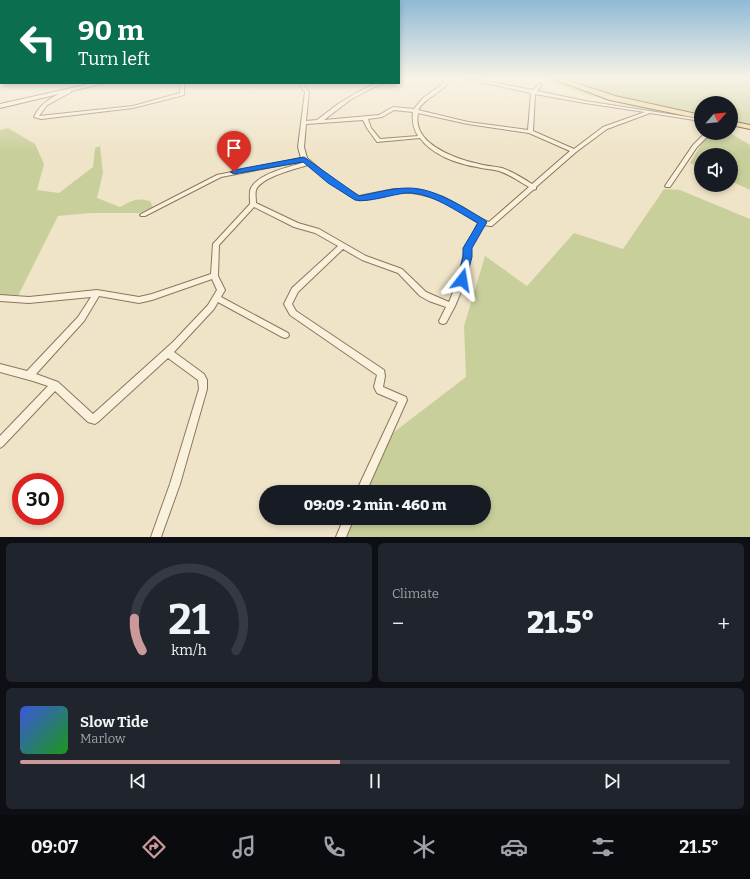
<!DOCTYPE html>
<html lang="en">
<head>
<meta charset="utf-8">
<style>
  body { margin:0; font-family:Bitter,serif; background:#20242c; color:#f1f3f6; height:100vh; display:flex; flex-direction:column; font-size:15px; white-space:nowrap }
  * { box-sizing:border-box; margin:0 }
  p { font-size:13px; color:#9ea1a6 }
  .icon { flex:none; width:22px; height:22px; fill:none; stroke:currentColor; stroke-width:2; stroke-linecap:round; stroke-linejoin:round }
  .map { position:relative; height:537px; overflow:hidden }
  .drawer { display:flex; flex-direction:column; gap:6px; padding:6px; background:#0d0f14; flex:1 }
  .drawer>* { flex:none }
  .hud { position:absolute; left:0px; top:0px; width:400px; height:84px; box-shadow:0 2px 6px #0003; background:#0b6e4f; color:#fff; overflow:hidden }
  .needle { width:26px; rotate:63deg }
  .tools { position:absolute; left:694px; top:96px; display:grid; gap:8px }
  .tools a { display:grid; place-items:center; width:44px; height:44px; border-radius:50%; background:#171b24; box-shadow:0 2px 6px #0003; font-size:20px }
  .speed { position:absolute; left:12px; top:473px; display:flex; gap:8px; font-size:20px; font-weight:700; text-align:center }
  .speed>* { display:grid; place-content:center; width:52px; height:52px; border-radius:50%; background:#171b24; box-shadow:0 2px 6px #0003; line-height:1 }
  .speed .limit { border:6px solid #d22; background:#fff; color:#111 }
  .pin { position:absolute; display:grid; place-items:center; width:34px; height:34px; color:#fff; margin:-41px -17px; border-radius:50% 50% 50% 0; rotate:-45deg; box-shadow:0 0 4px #0007 }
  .pin .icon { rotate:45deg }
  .me { position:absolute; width:44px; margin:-22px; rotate:14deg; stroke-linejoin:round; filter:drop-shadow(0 0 3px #0008) }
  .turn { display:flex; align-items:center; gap:14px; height:84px; padding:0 12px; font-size:18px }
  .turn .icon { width:52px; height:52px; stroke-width:2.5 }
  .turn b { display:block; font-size:28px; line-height:34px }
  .big { font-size:30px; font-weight:800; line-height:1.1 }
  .drawer .widget { flex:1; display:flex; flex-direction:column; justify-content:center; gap:6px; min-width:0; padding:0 14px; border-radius:6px; background:#20242c }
  .drawer .dial { align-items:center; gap:0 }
  .dial svg { height:104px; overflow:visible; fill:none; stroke:#363941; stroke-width:7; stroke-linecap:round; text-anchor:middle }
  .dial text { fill:#f1f3f6; stroke:none }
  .song { display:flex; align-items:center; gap:12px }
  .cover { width:48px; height:48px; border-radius:6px; background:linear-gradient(135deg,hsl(230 70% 55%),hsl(120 70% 35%)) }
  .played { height:4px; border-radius:2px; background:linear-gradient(90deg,#cc999b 45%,#363941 45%) }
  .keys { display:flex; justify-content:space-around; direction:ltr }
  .heat { display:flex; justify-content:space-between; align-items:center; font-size:22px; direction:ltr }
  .drawer .tiles { flex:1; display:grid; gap:6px; grid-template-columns:1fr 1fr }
  .widget:last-child { grid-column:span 2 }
  .trip { position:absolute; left:259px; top:485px; width:232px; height:40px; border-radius:20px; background:#171b24; box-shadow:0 2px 6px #0003; font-weight:800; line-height:40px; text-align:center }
  .menu { display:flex; height:64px; justify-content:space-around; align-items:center; background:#090b0e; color:#9ea1a6 }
  .menu .icon { width:28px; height:28px }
  .menu .active { color:#cc999b }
  .menu b { font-size:18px; color:#f1f3f6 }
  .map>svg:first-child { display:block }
  .green { fill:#c9cf9b }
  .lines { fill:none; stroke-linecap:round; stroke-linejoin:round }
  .street-casing { stroke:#8d765c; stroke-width:2 }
  .secondary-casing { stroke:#6f573f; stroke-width:2 }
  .primary-casing { stroke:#5b4430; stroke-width:2 }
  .street { fill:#faf1dc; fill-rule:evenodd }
  .secondary { fill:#faf1dc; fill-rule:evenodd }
  .primary { fill:#f3d9a0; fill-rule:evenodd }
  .route { fill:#1a73e8; stroke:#114b97 }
</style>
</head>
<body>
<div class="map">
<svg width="750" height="537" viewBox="0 0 750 537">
  <rect width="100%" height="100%" fill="#f0e4c8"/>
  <g class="green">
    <path d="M545,78h205v51l-19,-4v-22h-30v18c-52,-12 -109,-19 -156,-43z"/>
    <path d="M8,128l27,16 9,20 -7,26 22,3 34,-26 2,-19 5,-2 3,27 -6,25 23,9c11,-6 17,-10 30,-6l3,6 -14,6h-48l-33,3 -40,80 -18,-1v-165z"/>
    <polygon points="708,133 730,133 750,145 750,190 731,181 731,155 701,155 701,168 690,163"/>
    <polygon points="664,189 680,190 750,219 750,537 337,537 346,518 484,518 484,492 358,492 381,442 466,377 464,326 485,256 527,286 574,233 623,249"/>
  </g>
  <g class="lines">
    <g class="street-casing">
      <g id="street">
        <polygon points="399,78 405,78 399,80"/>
        <path d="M445,78h4c-2,13 -24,19 -31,32l50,12 60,8 3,-37 -70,-15h8l64,12 7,-6 2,1 -5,6 48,10 116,18v2l-51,-8 -43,16 -31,23 -40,35v2l-3,1 -41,36h-2l-6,-1 -13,23 -5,32 -11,26 -9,17 -3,1 -3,-1 -1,-2 7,-14 -17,-6 -9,-5 -22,-23 -36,-13 -19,-11 -45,43 -6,12 4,7 88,59 1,6 -2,11 23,10 1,3 -41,92h-10l42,-90 -21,-9 -3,-6 3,-12 -87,-60 -6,-11 8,-16 46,-42 -23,-13 -21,-6 -40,-20 -35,38 -1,31 7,14 -4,7 67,36 1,2 -1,2 -3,1 -3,-1 -64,-35 -4,7 -40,43 30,22 3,6v9l-27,95 -19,53h-10l19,-53 29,-95 -1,-9 -30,-22 -70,64 -3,2 -7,-2 -33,-31 -52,55 -3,2v-12l48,-50 -15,-5 -33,-9v-8l27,7 51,-54 13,-20 -62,6 -29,-2v-6l29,2 68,-7 42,7 13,-3 59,-20 2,-30 37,-40c0,-5 -1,-12 1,-16 8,-15 39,-21 54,-26l-2,-1 -82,16 -76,39h-4l-1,-1 1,-1 76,-39 84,-17 -3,-11 7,-55 -7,-9h4l7,9 -3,29 11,-1 21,-16 18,-11 17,-8 5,-2h6l-16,7 -18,10 -26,20 55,-5 14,-8 21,2 9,-11 21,-15zM535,94l50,9 60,9 -42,15 -29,22 -41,-18zM394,110l19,2c-1,9 0,16 5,24l-38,3 -9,-11 -3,-9 14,-2zM418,113l50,11 61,9 41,18 -38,33c-9,-6 -19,-12 -30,-16 -9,-2 -18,-2 -27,-5 -18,-4 -47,-15 -55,-32 -3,-6 -3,-12 -2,-18zM363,120l4,8 10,14 43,-4c12,17 38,26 57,29 7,2 15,2 22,4 10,3 20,10 30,16l-40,35 -5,-2 -20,-12 -21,-11 -25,-7 -12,-1h-12l-35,7 -26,-16 -26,-22 -3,-11 2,-23zM308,165c13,10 25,20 39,29 3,2 7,5 11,6 11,2 24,-6 36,-7 31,-4 60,13 84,30l-13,25 -7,32 -9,22 -23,-10 -24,-23 -36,-13 -47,-27 -21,-6 -42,-20c0,-4 -1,-9 0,-13 5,-13 39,-21 52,-25zM212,279l5,11 -9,15 -35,37 -80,72 -35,-32 -22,-8 48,-53 15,-25 40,7 13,-3z"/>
        <path d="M180,83h4v12l-51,13 -92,11 -7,-2c6,-14 21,-22 35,-27h2v2l-24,13 -8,11 94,-10 47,-13z"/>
        <polygon points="705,133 711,133 697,147 670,187 666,187 665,186 693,145"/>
        <polygon points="344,518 354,518 346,537 336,537"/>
      </g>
    </g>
    <g class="secondary-casing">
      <polygon id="secondary" points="94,83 105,83 0,108 0,104"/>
    </g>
    <g class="primary-casing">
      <g id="primary">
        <polygon points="551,78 560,78 615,96 701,115 701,119 610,100"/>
        <polygon points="731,121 750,125 750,129 731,125"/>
      </g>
    </g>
    <use href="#street" class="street"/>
    <use href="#secondary" class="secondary"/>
    <use href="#primary" class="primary"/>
  </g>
  <linearGradient id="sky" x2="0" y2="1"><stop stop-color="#8fbad6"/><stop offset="0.51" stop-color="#f8f3e6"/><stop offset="1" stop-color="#f8f3e6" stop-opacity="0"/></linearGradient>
  <rect width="750" height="153" fill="url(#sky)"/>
  <path class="route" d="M304,157l55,39c16,-3 33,-8 49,-8 28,0 54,19 77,32l2,2 -15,26v9l-7,26h-7l-1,-3 6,-23v-9l15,-25c-21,-11 -47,-31 -71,-30 -15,1 -38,10 -52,7l-27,-17 -25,-21 -69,12 -4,-2 4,-2z"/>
</svg>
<div class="tools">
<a><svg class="needle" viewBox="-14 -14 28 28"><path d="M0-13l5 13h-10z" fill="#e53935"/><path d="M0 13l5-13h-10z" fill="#9ea1a6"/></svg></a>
<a><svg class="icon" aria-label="sound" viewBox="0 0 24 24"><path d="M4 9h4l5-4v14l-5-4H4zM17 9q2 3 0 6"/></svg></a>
</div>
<div class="speed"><div class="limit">30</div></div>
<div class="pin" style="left:234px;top:172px;background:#d93025"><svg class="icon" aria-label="arrive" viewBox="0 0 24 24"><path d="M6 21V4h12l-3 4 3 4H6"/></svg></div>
<svg class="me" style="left:462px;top:280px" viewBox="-20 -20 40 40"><path d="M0-17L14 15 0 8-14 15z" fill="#1a73e8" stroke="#fff" stroke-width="4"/></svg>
<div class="trip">09:09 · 2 min · 460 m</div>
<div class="hud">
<div class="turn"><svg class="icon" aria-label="left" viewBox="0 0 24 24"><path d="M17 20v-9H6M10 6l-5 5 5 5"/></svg><div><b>90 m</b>Turn left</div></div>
</div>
</div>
<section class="drawer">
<div class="tiles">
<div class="widget dial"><svg viewBox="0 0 100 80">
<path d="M14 69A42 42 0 1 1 86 69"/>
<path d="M14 69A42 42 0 0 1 8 44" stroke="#cc999b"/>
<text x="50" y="56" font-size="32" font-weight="700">21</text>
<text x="50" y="72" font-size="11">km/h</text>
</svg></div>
<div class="widget"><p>Climate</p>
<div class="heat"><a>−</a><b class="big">21.5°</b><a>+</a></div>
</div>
<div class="widget">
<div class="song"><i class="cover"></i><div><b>Slow Tide</b><p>Marlow</p></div></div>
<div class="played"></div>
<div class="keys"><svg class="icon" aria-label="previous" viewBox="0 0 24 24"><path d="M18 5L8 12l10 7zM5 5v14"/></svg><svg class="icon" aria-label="pause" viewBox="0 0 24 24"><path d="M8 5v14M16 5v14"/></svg><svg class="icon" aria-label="next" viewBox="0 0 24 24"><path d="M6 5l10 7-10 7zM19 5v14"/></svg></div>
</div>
</div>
</section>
<nav class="menu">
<b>09:07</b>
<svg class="icon active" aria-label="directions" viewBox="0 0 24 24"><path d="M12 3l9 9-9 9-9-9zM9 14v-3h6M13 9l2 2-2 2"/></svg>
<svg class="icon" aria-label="music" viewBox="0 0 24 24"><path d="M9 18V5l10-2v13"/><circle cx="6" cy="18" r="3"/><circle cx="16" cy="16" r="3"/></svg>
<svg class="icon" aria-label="phone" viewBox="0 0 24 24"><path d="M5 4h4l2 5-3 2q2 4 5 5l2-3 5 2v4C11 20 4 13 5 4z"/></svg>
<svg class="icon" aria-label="climate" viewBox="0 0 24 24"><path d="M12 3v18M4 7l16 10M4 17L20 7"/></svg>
<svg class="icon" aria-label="car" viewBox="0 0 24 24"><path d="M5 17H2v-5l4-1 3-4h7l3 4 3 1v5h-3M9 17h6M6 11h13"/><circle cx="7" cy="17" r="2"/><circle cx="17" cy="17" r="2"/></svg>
<svg class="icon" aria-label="filters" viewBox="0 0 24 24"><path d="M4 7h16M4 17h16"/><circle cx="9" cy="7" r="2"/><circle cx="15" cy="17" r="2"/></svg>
<b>21.5°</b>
</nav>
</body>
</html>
